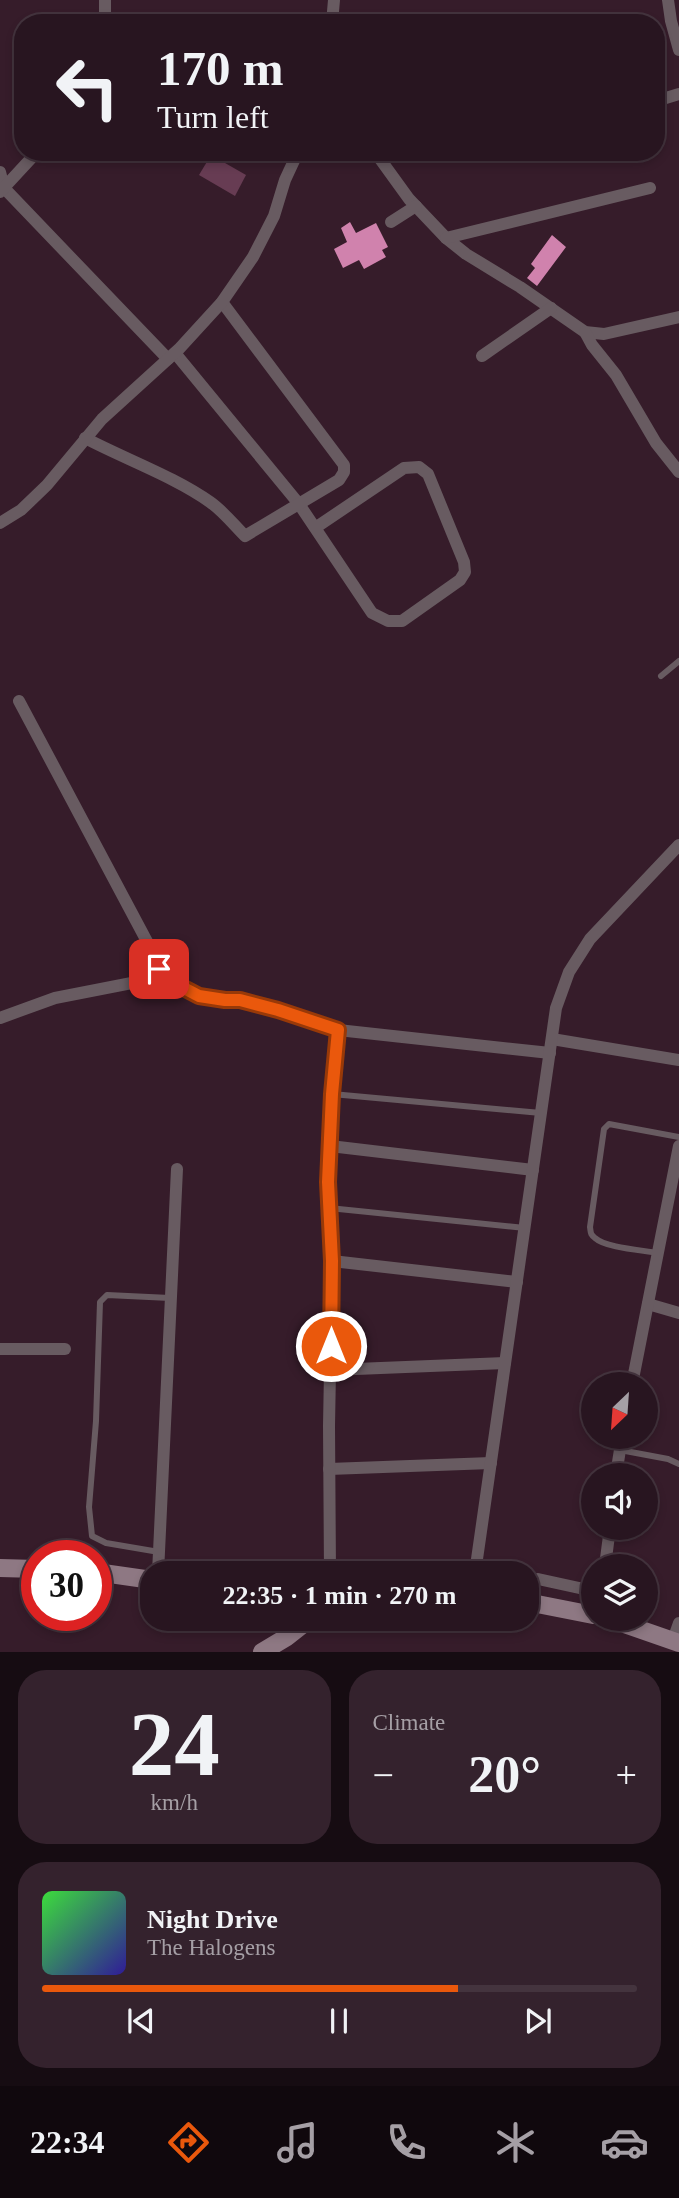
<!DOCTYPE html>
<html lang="en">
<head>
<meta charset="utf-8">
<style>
  body { margin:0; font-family:"Times New Roman",serif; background:#34222d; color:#f1f3f6; height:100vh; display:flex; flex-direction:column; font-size:26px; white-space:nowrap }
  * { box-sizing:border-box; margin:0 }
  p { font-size:23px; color:#a59fa5 }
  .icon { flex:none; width:38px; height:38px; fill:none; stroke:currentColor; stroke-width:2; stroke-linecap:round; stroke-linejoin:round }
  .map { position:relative; height:1652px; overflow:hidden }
  .side { display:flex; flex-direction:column; gap:18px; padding:18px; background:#160c12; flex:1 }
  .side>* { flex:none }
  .guide { position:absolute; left:14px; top:14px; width:651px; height:147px; border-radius:28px; box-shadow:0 4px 10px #0003,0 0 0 2px #44343e; background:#281520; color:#f1f3f6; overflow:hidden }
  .needle { width:46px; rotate:205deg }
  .buttons { position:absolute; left:581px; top:1372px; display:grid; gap:14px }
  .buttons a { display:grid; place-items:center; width:77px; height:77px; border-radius:50%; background:#281520; box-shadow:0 4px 10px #0003,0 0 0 2px #44343e; font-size:35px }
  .speed { position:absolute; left:21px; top:1540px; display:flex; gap:14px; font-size:35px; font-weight:700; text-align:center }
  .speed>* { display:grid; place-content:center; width:91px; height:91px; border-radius:50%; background:#281520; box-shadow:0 4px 10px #0003,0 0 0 2px #44343e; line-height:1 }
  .speed .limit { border:10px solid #d22; background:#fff; color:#111 }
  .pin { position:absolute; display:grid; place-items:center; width:60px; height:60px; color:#fff; margin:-30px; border-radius:14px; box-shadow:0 4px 10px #0006 }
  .me { position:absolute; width:77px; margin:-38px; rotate:0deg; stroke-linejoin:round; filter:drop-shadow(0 0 5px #0008) }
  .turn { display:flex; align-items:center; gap:24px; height:147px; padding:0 28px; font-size:32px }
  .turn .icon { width:91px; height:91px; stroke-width:2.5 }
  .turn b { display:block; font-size:49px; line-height:60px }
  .big { font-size:52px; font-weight:600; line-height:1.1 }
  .side .widget { flex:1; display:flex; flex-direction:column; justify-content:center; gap:10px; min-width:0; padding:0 24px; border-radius:28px; background:#34222d }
  .side .dial { align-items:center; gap:0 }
  .dial b { font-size:91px; line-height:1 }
  .song { display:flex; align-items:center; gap:21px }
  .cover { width:84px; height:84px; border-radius:10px; background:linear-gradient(135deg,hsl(120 70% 55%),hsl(250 70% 35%)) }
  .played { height:7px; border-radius:4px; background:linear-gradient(90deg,#ea580c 70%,#44343e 70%) }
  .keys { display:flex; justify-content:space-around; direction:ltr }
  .heat { display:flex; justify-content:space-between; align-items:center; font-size:38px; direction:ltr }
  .side .tiles { flex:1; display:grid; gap:18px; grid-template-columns:1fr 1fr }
  .widget:last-child { grid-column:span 2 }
  .trip { position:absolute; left:140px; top:1561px; width:399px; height:70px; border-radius:28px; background:#281520; box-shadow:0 4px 10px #0003,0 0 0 2px #44343e; font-weight:600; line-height:70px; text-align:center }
  .tabs { display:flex; height:112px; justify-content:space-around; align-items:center; background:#10080d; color:#a59fa5 }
  .tabs .icon { width:49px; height:49px }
  .tabs .active { color:#ea580c }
  .tabs b { font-size:32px; color:#f1f3f6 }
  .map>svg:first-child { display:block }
  .green { fill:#673c53 }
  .building { fill:#d082ad }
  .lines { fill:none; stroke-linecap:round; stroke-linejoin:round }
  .lane { stroke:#685b61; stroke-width:6 }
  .street { stroke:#685b61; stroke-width:12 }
  .secondary { stroke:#8e7883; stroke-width:18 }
  .route-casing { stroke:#983908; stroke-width:18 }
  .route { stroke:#ea580c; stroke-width:12 }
</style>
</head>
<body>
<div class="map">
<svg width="679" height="1652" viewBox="0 0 679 1652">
  <rect width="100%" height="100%" fill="#361c2a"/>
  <polygon class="green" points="211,155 246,175 235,196 199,175"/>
  <g class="building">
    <polygon points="350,222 356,233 376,223 388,247 382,250 386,257 364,269 359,260 343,268 334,249 347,242 341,228"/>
    <polygon points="552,235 566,247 537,286 527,278 535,268 531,264"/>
  </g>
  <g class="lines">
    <g class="lane">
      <polyline points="661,676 679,661"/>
      <polyline points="332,1094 541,1113"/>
      <polyline points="329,1208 525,1228"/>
      <path d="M658,1253c-16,-3 -52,-5 -63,-15 -5,-4 -4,-5 -5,-11l14,-98 5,-5 70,13"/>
      <polyline points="620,1450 668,1459 679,1464"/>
      <polyline points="159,1552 106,1543 92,1536 89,1507 96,1421 100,1302 107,1295 170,1298"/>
    </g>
    <g class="street">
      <polyline points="668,0 671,21 679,50"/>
      <polyline points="105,23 105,0"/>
      <polyline points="332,23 334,0"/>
      <polyline points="656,101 679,94"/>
      <polyline points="375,152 409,199 446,238 466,254 520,287 585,332 604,334 679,317"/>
      <polyline points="0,172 4,188 168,359"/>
      <polyline points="0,192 37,152"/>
      <polyline points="391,222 416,206"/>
      <polyline points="446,238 650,188"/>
      <polyline points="585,332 592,345 616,375 656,443 679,472"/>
      <polyline points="175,353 299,504 372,613 388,621 402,621 460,580 465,572 464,562 428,474 419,467 404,468 315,528"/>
      <polyline points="482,356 551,308"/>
      <path d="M85,438c40,21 90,39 125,64 13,9 24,23 35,34l94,-56 5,-8v-7l-122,-163"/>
      <polyline points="0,523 21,510 47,485 102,419 179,349 222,302 253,257 274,216 285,180 298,152"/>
      <polyline points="157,974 199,996 240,1000 259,1004 338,1030 550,1053"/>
      <polyline points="0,1018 55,998 147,980 157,974 159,964 19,701"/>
      <polyline points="552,1039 679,1060"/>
      <polyline points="330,1146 533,1170"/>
      <polyline points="332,1261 517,1282"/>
      <polyline points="648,1304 679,1313"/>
      <polyline points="0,1349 65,1349"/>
      <polyline points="331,1370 505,1363"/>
      <polyline points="632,1384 679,1146"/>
      <polyline points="329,1469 491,1463"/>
      <polyline points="616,1475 622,1437"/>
      <polyline points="605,1566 610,1528"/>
      <polyline points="330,1571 475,1571"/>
      <polyline points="158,1573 177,1169"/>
      <polyline points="330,1573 329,1426 332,1261 328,1182 332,1094 338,1030"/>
      <polyline points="475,1573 556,1008 569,972 590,939 679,845"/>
      <polyline points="538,1579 593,1591"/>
      <polyline points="673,1640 679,1623"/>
    </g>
    <g class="secondary">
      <polyline points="0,1568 37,1569"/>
      <polyline points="96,1572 152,1580"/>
      <polyline points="527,1602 593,1615"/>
      <path d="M301,1619c7,6 15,6 23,0"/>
      <polyline points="610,1619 679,1643"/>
      <polyline points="262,1652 287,1637 306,1622"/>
    </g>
  </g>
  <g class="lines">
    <g class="route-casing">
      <polyline id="route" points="159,969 157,974 199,996 225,1000 240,1000 278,1010 338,1030 332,1094 328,1182 332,1261 331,1346"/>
    </g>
    <use href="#route" class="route"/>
  </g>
</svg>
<div class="buttons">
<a><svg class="needle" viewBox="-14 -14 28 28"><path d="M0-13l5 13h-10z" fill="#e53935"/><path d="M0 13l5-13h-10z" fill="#a59fa5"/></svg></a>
<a><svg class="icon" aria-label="sound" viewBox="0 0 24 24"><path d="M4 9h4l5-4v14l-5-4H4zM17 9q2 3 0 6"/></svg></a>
<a><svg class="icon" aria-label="layers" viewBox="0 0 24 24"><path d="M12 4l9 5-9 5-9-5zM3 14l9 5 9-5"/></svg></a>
</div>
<div class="speed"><div class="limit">30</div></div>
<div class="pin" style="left:159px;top:969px;background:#d93025"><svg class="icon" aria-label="arrive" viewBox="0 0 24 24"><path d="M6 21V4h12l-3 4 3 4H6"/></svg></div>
<svg class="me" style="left:331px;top:1346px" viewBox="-20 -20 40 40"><circle r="17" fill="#ea580c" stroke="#fff" stroke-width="3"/><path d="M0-11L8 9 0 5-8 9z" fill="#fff"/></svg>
<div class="trip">22:35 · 1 min · 270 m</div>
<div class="guide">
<div class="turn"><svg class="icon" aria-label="left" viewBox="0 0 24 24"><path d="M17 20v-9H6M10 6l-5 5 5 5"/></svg><div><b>170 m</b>Turn left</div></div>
</div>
</div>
<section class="side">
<div class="tiles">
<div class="widget dial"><b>24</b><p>km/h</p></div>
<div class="widget"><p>Climate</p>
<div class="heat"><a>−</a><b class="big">20°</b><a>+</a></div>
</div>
<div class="widget">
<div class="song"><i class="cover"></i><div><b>Night Drive</b><p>The Halogens</p></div></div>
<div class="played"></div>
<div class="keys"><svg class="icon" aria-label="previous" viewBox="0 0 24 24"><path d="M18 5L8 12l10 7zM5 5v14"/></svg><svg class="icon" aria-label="pause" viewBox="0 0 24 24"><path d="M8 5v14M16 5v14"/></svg><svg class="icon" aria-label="next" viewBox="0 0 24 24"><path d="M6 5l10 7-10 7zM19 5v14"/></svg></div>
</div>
</div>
</section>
<nav class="tabs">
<b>22:34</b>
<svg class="icon active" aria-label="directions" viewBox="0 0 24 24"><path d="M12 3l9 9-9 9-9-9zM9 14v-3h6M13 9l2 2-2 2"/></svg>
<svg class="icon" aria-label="music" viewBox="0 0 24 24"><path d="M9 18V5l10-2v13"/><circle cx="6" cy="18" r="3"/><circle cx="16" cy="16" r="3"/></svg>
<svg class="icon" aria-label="phone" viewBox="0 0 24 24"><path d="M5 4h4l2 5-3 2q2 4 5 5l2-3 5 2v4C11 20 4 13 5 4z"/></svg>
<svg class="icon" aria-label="climate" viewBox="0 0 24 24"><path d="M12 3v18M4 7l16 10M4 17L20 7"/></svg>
<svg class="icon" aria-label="car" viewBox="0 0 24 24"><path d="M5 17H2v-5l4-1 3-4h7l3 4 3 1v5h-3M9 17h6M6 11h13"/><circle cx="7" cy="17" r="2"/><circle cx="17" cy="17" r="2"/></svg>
</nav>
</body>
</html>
